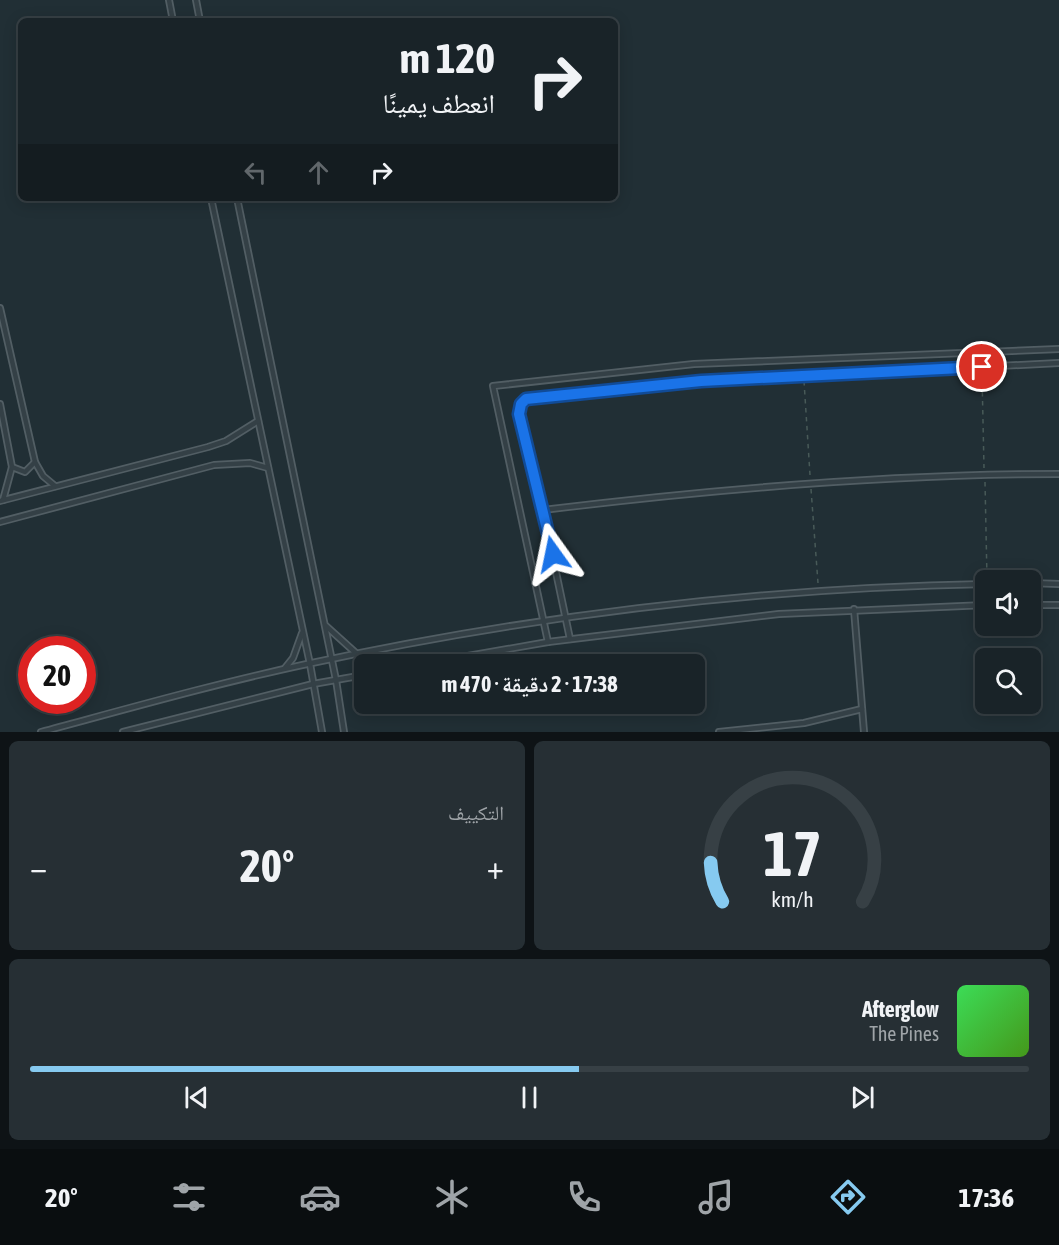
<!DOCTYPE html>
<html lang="ar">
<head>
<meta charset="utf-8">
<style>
  body { margin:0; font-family:"Asap Condensed","Noto Naskh Arabic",sans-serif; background:#262f34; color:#f1f3f6; direction:rtl; height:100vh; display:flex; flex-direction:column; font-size:22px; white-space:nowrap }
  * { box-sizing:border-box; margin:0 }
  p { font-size:20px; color:#9fa4a8 }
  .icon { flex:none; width:33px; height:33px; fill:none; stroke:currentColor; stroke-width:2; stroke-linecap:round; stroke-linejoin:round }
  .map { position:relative; height:732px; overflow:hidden; direction:ltr }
  .sheet { display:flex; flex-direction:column; gap:9px; padding:9px; background:#0e1316; flex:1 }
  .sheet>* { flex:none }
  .top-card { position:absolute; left:18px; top:18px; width:600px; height:183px; border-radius:9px; box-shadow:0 3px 15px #0003,0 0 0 2px #374045; direction:rtl; background:#192328; color:#f1f3f6; overflow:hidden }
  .buttons { position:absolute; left:975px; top:570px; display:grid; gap:12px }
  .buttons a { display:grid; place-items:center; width:66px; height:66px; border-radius:9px; background:#192328; box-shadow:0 3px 15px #0003,0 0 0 2px #374045; font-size:30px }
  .speed { position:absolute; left:18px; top:636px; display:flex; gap:12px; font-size:30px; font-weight:700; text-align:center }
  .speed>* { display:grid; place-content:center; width:78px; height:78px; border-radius:50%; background:#192328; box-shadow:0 3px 15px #0003,0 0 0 2px #374045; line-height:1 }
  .speed .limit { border:9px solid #d22; background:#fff; color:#111 }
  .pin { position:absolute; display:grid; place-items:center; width:51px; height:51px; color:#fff; margin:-26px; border:3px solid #fff; border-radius:50%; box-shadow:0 2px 6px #0007 }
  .me { position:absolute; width:66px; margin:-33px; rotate:348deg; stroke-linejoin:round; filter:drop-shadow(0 0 4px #0008) }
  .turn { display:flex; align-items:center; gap:21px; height:126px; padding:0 24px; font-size:27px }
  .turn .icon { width:78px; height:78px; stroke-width:2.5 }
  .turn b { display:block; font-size:42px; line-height:51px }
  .lanes { display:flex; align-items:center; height:57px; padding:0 24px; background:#0003; justify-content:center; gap:30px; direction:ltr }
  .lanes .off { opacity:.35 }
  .big { font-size:45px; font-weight:700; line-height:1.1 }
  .sheet .card { flex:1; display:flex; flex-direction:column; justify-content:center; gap:9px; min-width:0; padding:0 21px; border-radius:9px; background:#262f34 }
  .sheet .dial { align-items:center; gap:0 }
  .dial svg { height:156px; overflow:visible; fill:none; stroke:#374045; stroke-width:7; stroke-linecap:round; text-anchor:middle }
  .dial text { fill:#f1f3f6; stroke:none }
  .song { display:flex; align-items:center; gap:18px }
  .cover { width:72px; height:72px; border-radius:9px; background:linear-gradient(135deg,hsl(130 70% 55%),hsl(100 70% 35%)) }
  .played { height:6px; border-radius:3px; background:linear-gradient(90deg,#86caf0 55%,#374045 55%) }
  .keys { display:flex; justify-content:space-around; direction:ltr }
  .heat { display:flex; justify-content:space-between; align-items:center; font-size:33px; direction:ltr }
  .sheet .tiles { flex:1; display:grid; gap:9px; grid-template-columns:1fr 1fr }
  .card:last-child { grid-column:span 2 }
  .trip { position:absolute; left:354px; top:654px; width:351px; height:60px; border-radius:9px; background:#192328; box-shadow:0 3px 15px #0003,0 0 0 2px #374045; font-weight:700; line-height:60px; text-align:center; direction:rtl }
  .dock { display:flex; height:96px; justify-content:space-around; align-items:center; background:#0a0e10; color:#9fa4a8 }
  .dock .icon { width:42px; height:42px }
  .dock .current { color:#86caf0 }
  .dock b { font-size:27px; color:#f1f3f6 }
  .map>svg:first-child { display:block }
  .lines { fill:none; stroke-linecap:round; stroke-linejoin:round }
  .service-casing { stroke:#525e64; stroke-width:8 }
  .path { stroke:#485a58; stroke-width:1.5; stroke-dasharray:4.5 4.5; stroke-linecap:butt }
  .service { stroke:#344046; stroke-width:4.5 }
  .route-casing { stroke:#114b97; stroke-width:15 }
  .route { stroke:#1a73e8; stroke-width:10 }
</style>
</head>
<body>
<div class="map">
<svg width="1059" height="732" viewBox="0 0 1059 732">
  <rect width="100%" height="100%" fill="#212f35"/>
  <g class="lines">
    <g class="service-casing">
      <g id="service">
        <polyline points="169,0 173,21"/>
        <polyline points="196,0 200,21"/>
        <polyline points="211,198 310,664 322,732"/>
        <polyline points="237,198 336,680 344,732"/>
        <polyline points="0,308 35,462 43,476 55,486"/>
        <polyline points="0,404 12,467 3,500"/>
        <polyline points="12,467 25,472 35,462"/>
        <polyline points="0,501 208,447 226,441 258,421"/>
        <path d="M543,510c172,-21 343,-36 516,-36"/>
        <polyline points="0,522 214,465 250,463 268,468"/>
        <polyline points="1030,583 1059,584"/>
        <polyline points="1030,605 1059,605"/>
        <polyline points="854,609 864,732"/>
        <polyline points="326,626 357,654"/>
        <polyline points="570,639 543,510 519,414 521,404 526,399 701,381 1059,363"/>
        <polyline points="548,642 493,386 694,364 1059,349"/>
        <polyline points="422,664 548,642 779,614 986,605"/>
        <polyline points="285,668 293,658 302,633"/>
        <path d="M41,732c89,-24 177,-49 266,-68 223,-48 451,-76 679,-80"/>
        <polyline points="123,732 313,684 364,675"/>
        <polyline points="719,732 804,723 862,709"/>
      </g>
    </g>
    <g class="path">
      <polyline points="982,374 984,468"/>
      <polyline points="804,381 810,475"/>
      <polyline points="985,482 987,579"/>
      <polyline points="811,489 818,583"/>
    </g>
    <use href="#service" class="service"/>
  </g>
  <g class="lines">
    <g class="route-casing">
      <polyline id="route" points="553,554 519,414 521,404 526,399 701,381 982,367"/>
    </g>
    <use href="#route" class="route"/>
  </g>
</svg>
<div class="buttons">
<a><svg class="icon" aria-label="sound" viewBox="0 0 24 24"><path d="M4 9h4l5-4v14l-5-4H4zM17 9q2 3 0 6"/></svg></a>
<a><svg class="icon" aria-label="search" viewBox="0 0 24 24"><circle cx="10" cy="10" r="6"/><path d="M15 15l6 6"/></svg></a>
</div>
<div class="speed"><div class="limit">20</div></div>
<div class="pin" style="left:982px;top:367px;background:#d93025"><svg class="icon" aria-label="arrive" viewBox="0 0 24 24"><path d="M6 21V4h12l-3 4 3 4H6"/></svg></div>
<svg class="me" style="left:553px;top:554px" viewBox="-20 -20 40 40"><path d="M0-17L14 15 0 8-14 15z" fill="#1a73e8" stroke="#fff" stroke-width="4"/></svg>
<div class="trip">17:38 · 2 دقيقة · 470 m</div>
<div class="top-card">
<div class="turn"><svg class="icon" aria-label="right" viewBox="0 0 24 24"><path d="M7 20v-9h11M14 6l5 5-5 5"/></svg><div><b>120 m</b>انعطف يمينًا</div></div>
<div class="lanes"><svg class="icon off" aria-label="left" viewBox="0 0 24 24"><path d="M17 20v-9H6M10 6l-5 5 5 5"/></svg><svg class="icon off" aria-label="ahead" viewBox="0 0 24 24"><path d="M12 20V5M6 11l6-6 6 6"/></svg><svg class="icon" aria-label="right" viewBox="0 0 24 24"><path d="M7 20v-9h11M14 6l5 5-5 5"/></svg></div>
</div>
</div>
<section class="sheet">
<div class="tiles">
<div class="card dial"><svg viewBox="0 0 100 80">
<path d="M14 69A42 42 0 1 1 86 69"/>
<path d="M14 69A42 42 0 0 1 8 49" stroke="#86caf0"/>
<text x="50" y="56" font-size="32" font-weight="700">17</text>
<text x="50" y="72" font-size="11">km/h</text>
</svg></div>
<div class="card"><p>التكييف</p>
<div class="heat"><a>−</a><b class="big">20°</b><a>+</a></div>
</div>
<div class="card">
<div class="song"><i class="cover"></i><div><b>Afterglow</b><p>The Pines</p></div></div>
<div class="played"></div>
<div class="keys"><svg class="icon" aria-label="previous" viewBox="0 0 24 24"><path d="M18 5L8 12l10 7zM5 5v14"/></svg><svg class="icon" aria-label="pause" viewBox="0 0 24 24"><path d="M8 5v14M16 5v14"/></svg><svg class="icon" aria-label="next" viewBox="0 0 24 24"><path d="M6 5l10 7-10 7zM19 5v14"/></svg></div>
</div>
</div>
</section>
<nav class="dock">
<b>17:36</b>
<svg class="icon current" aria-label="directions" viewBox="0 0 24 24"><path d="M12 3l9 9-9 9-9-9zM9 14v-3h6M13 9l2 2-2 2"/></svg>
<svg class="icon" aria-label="music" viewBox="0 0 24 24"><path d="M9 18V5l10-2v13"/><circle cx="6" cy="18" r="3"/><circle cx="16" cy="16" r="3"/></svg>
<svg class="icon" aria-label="phone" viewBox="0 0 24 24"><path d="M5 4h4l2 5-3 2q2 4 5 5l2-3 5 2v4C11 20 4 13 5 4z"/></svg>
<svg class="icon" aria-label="climate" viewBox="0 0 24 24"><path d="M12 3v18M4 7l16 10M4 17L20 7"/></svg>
<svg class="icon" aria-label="car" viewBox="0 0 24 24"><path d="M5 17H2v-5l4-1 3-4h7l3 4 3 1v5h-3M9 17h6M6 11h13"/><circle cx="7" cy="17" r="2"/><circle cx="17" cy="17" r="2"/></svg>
<svg class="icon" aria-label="filters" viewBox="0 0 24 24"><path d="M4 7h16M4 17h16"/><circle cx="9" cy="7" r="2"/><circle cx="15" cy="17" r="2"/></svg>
<b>20°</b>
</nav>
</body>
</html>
